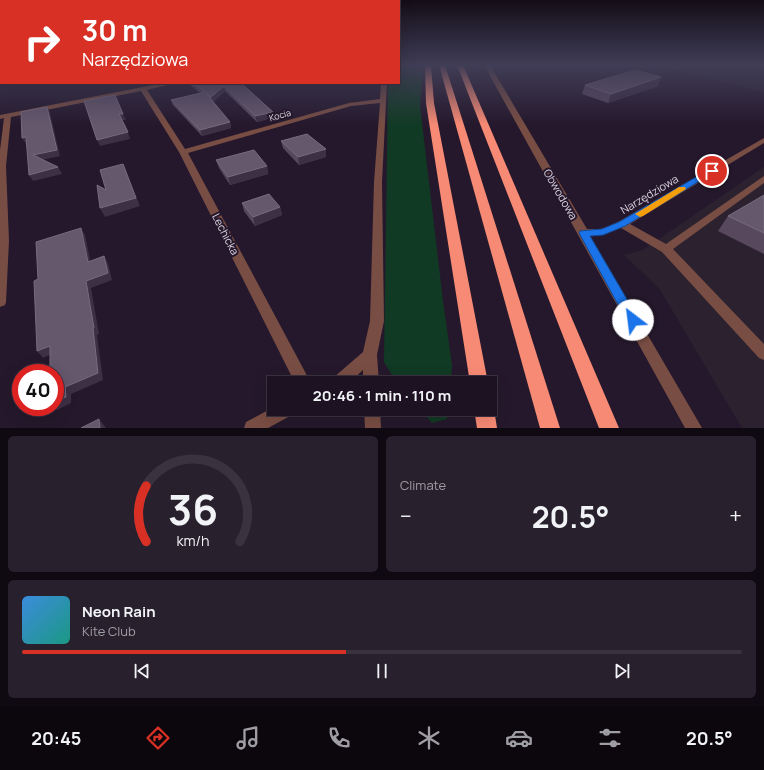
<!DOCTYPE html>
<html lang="en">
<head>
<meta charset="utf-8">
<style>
  body { margin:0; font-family:Manrope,sans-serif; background:#29202e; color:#f1f3f6; height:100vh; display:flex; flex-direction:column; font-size:15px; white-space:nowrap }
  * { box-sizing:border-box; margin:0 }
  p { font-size:13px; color:#a09ea5 }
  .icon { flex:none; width:22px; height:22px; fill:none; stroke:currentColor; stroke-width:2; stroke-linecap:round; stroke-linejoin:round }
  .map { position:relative; height:428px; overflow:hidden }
  .panel { display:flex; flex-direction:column; gap:8px; padding:8px; background:#0f0a12; flex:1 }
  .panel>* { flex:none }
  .guide { position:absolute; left:0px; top:0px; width:400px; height:84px; box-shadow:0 4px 16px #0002,0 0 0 1px #3a323f; background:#d93025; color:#fff; overflow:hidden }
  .speed { position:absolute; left:12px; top:364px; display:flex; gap:8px; font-size:20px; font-weight:700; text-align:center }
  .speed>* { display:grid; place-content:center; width:52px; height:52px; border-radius:50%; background:#1c1221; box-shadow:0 4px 16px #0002,0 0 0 1px #3a323f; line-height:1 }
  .speed .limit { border:6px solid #d22; background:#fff; color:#111 }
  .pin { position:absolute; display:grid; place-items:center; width:34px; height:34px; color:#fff; margin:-17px; border:2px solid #fff; border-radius:50%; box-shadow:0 1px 4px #0007 }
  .me { position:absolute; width:44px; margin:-22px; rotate:330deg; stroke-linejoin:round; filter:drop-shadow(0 0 3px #0008) }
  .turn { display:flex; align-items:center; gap:14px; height:84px; padding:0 16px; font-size:18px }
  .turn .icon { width:52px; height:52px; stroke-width:2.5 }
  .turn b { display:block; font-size:28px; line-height:34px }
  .big { font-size:30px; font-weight:700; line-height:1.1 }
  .panel .tile { flex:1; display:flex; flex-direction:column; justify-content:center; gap:6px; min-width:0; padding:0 14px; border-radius:6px; background:#29202e }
  .panel .dial { align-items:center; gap:0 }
  .dial svg { height:104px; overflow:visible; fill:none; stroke:#3a323f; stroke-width:7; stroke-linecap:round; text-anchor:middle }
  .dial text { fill:#f1f3f6; stroke:none }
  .song { display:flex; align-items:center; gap:12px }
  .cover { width:48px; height:48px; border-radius:6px; background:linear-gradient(135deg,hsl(210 70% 55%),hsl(170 70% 35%)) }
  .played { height:4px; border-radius:2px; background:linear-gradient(90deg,#d93025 45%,#3a323f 45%) }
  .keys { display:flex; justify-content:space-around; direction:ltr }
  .heat { display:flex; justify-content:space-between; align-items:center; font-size:22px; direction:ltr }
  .panel .tiles { flex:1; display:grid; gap:8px; grid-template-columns:1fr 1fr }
  .tile:last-child { grid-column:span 2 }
  .trip { position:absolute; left:267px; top:376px; width:230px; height:40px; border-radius:0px; background:#1c1221; box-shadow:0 4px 16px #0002,0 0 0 1px #3a323f; font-weight:700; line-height:40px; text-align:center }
  .tabs { display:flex; height:64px; justify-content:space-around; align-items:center; background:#0b070d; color:#a09ea5 }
  .tabs .icon { width:28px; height:28px }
  .tabs .on { color:#d93025 }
  .tabs b { font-size:18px; color:#f1f3f6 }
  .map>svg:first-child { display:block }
  .industrial { fill:#2b212f }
  .green { fill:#113a24 }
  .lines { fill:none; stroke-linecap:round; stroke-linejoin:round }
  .minor { fill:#784d43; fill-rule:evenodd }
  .highway { fill:#f78a74; fill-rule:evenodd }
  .wall { fill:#57485e }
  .shaded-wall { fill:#3d2f44 }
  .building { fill:#65576c; stroke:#786b7e }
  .route { fill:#1a73e8; stroke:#114b97 }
  .slow { fill:#f59e0b }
  .labels { text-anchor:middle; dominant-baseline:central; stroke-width:4; stroke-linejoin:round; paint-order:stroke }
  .far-street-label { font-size:9px; fill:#dcd3e1; stroke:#25182c }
  .street-label { font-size:11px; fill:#dcd3e1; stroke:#25182c }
</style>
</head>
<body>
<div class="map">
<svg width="764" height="428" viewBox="0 0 764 428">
  <rect width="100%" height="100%" fill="#25182c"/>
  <g class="industrial">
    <polygon points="657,65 764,65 764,92"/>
    <polygon points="764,167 764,428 742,428 659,288 624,255 643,250"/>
  </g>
  <g class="green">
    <polygon points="399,65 423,65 420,106 443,301 452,365 451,383 397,383 384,362 388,83 399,83"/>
    <polygon points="420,409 448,409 447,419 432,423"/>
  </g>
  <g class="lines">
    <g class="minor">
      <polygon points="484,65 490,65 587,229 601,229 618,222 764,138 764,143 630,224 666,244 764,176 764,183 673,249 764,344 764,360 759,358 662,252 621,228 603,235 590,236 702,428 685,428"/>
      <polygon points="163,83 175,83 147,90 185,149 349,103 380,99 381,83 387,83 382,182 384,321 377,355 379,383 363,383 363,370 349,383 330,383 333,378 363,352 370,321 374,182 380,103 351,106 188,153 311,383 295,383 179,152 141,91 11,117 6,166 9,241 6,302 5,305 0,307 0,150 4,118 0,119 0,115"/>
      <polygon points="274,407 274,409 294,409 292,415 268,428 244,428 246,422"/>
      <polygon points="364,409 380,409 381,428 365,428"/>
    </g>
    <g class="highway">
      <polygon points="425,65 431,65 434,103 488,383 470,383 426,103"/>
      <polygon points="439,65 445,65 560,428 540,428"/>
      <polygon points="457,65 463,65 619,428 599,428"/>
      <polygon points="490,402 494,409 497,428 477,428 474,409 490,409"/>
    </g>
  </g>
  <g class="wall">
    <polygon points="188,83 241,83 273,112 274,117 257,122 225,91 213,102 230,122 231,128 202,136 173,105 171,100 200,93"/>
    <polygon points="585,85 658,86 608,103 582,94"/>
    <polygon points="281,141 326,157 299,165 283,148"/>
    <polygon points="216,160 267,166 268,174 230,185 219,168"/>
    <polygon points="764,195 764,254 718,231 728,216"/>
    <polygon points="242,203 280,207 282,215 255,226 244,211"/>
  </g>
  <g class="shaded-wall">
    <polygon points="661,77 658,86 608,103 611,94"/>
    <polygon points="224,86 225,91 212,103 211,97"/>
    <polygon points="47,107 50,113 60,156 37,161 33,155"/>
    <polygon points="273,112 274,117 257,122 255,116"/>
    <polygon points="119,114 123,114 126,120 122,120"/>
    <polygon points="230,122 231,128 202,136 200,130"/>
    <polygon points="128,132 130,139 100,146 97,140"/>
    <polygon points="26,137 30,143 26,144 22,138"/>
    <polygon points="326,149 326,157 299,165 298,157"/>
    <polygon points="123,164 140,206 105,217 100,208"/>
    <polygon points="267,166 268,174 230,185 228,177"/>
    <polygon points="58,167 62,174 33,181 29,175"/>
    <polygon points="280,207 282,215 255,226 253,217"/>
    <polygon points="81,228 85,235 92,269 88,262"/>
    <polygon points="104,256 108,263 112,280 91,288 99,334 97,335 103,380 71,394 71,403 57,410 54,407 55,407 55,401 65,387 93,328 86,281"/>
    <polygon points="50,346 56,352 43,358 37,351"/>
    <polygon points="99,419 106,428 100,428"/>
  </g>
  <g class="building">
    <polygon points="635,70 661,77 611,94 585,85"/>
    <polygon points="193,83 241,83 273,112 255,116 224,86 211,97 206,93 230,122 200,130 171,100 205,92"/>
    <polygon points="115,95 123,114 119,114 128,132 97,140 84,101"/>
    <polygon points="47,107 57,150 33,155 58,167 29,175 26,137 22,138 21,112"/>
    <polygon points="307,134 326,149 298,157 281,141"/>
    <polygon points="254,150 267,166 228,177 216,160"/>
    <polygon points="123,164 136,198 100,208 97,185 106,190 100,170"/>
    <polygon points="269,194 280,207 253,217 242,203"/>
    <polygon points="764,195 764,233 728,216"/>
    <polygon points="81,228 88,262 104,256 108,273 86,281 94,328 93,328 98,373 65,387 66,397 55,401 55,373 50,373 50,346 37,351 34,281 38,279 36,242"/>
    <polygon points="99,419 100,428 81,428"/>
  </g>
  <linearGradient id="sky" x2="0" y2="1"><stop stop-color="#140d18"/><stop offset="0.52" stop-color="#403d56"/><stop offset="1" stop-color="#403d56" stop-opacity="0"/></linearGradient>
  <rect width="764" height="125" fill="url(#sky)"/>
  <polygon class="route" points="710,169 716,171 625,226 603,235 590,236 639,320 637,323 633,324 628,323 579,233 580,231 602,229 619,222"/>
  <polygon class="slow" points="679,187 685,187 686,189 643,216 640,217 635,214"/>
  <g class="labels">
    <g class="far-street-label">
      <text transform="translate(280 115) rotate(-16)">Kocia</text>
    </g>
    <g class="street-label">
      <text transform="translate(561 194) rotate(60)">Obwodowa</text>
      <text transform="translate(649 194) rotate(-31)">Narzędziowa</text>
      <text transform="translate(226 234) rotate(63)">Lechicka</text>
    </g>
  </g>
</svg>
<div class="speed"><div class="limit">40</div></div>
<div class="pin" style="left:712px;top:171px;background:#d93025"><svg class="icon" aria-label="arrive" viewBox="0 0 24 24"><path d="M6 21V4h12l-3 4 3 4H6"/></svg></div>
<svg class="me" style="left:633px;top:320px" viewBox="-20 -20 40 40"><circle r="19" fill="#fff"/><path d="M0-13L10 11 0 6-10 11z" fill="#1a73e8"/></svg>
<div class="trip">20:46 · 1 min · 110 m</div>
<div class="guide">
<div class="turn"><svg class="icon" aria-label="right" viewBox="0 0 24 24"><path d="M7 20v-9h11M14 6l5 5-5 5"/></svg><div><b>30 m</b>Narzędziowa</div></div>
</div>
</div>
<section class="panel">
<div class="tiles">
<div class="tile dial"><svg viewBox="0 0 100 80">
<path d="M14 69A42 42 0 1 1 86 69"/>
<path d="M14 69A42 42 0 0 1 14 26" stroke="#d93025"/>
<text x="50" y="56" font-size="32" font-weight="700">36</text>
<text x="50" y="72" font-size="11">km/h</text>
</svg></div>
<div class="tile"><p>Climate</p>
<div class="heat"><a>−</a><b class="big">20.5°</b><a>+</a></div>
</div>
<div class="tile">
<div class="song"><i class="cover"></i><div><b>Neon Rain</b><p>Kite Club</p></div></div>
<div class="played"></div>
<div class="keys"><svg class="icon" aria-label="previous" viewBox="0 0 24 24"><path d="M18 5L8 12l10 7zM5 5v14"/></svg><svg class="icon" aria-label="pause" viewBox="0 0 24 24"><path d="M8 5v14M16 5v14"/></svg><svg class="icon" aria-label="next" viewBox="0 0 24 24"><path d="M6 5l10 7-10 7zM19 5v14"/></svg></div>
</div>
</div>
</section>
<nav class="tabs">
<b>20:45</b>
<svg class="icon on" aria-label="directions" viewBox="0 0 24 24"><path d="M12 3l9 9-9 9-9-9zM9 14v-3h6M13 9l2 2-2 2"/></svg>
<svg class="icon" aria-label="music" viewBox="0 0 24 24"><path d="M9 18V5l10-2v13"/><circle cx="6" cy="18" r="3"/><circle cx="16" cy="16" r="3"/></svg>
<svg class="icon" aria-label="phone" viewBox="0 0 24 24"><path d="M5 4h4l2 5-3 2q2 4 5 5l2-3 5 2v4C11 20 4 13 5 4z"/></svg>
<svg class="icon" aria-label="climate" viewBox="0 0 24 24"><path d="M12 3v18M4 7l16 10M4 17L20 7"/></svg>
<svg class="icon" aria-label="car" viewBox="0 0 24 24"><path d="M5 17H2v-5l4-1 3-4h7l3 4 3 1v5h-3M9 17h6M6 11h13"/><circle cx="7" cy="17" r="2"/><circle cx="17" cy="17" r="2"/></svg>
<svg class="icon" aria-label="filters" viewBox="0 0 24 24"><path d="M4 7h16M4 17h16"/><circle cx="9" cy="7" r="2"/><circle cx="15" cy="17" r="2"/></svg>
<b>20.5°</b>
</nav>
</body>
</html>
